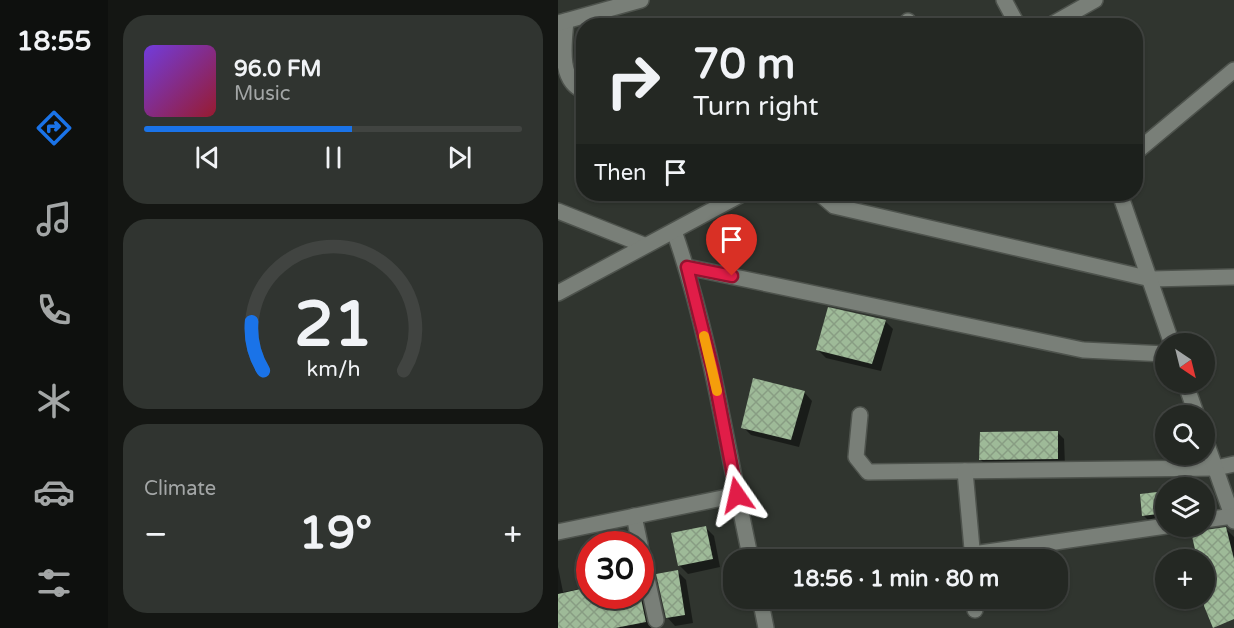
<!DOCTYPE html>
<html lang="en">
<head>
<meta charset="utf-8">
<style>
  body { margin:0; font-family:"Varela Round",sans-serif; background:#303430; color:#f1f3f6; height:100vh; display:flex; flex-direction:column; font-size:22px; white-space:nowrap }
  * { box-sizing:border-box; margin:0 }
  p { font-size:20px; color:#a3a6a6 }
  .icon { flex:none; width:33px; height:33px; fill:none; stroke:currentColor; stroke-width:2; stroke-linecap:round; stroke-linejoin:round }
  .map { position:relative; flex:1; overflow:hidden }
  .sheet { display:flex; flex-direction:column; gap:15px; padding:15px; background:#141613; width:450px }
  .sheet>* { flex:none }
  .top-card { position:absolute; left:18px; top:18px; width:567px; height:183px; border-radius:24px; box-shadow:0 2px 4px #0004,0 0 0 2px #414441; background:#242823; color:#f1f3f6; overflow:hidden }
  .needle { width:39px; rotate:145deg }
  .buttons { position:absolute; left:597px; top:333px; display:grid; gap:12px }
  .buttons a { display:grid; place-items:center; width:60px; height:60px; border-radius:50%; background:#242823; box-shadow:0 2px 4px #0004,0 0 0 2px #414441; font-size:30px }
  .speed { position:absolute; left:18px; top:531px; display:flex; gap:12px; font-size:30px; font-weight:700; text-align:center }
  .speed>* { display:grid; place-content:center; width:78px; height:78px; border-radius:50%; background:#242823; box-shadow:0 2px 4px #0004,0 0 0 2px #414441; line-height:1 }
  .speed .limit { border:9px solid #d22; background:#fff; color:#111 }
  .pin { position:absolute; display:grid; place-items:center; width:51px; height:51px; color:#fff; margin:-62px -26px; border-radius:50% 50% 50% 0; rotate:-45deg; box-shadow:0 0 6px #0007 }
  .pin .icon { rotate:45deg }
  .me { position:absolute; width:66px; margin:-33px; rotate:349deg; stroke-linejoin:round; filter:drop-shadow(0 0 4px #0008) }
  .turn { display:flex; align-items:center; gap:21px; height:126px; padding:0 18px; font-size:27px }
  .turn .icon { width:78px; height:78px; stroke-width:2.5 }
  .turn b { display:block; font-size:42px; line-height:51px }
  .then { display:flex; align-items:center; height:57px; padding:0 18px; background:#0003; gap:12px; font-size:22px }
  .big { font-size:45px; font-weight:700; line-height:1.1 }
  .sheet .widget { flex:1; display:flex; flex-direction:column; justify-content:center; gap:9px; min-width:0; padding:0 21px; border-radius:24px; background:#303430 }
  .sheet .dial { align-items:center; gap:0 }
  .dial svg { height:156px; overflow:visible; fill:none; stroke:#414441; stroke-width:7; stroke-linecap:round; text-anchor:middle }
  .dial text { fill:#f1f3f6; stroke:none }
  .song { display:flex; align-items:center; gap:18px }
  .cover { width:72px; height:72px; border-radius:9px; background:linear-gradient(135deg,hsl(260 70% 55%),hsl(350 70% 35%)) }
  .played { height:6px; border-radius:3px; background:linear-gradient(90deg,#1a73e8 55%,#414441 55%) }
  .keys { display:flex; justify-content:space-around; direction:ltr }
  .heat { display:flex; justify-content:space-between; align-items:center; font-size:33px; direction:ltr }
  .trip { position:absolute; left:165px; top:549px; width:345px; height:60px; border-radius:24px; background:#242823; box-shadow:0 2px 4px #0004,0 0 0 2px #414441; font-weight:700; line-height:60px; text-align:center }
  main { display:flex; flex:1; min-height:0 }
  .tab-bar { display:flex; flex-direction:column; width:108px; justify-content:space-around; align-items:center; background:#0e100e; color:#a3a6a6 }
  .tab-bar .icon { width:42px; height:42px }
  .tab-bar .current { color:#1a73e8 }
  .tab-bar b { font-size:27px; color:#f1f3f6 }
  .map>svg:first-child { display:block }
  .shadow { fill:#0007 }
  .building { fill:url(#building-cross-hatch) }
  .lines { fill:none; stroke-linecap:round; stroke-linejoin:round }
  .minor-casing { stroke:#4e534d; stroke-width:18 }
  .tertiary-casing { stroke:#4e534d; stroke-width:18 }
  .minor { stroke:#797f78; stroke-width:15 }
  .tertiary { stroke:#797f78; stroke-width:15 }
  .route-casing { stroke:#92132f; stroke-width:15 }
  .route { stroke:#e11d48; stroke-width:10 }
  .slow { stroke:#f59e0b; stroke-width:10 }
</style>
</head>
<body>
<main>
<nav class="tab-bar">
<b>18:55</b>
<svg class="icon current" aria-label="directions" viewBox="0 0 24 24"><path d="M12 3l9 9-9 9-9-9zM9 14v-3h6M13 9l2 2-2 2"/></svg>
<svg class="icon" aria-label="music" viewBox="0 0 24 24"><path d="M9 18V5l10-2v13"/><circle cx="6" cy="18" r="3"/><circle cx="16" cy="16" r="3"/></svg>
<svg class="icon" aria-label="phone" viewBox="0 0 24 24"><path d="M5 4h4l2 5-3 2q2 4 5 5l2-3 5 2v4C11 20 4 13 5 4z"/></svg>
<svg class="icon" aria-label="climate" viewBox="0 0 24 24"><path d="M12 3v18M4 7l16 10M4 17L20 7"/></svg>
<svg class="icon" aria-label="car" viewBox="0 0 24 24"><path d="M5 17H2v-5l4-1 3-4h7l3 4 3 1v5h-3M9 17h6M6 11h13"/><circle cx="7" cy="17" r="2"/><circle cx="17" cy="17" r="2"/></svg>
<svg class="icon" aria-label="filters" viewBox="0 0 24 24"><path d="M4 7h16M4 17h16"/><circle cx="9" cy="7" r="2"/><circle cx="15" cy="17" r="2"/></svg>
</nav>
<section class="sheet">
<div class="widget">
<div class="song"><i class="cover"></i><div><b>96.0 FM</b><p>Music</p></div></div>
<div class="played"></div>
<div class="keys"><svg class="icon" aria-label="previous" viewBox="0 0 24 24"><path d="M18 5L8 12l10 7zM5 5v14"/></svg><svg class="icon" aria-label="pause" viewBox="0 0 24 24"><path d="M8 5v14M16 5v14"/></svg><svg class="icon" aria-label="next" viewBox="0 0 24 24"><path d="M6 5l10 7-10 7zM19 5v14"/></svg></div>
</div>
<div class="widget dial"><svg viewBox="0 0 100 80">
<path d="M14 69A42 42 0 1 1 86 69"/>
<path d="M14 69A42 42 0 0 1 8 44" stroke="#1a73e8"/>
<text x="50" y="56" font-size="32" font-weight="700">21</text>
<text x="50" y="72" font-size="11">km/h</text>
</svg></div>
<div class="widget"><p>Climate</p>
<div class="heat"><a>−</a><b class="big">19°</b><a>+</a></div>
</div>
</section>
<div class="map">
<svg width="676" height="628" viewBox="0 0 676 628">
  <defs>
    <pattern id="building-cross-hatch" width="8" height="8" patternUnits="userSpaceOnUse" patternTransform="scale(1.5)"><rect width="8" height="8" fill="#9eba98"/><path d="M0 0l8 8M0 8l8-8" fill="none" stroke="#889d83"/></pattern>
  </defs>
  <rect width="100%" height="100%" fill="#30352f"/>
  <g class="shadow">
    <polygon points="327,321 335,329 323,371 268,358 260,350"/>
    <polygon points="246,392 254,401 241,447 193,435 185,427"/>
    <polygon points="499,432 506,439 507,466 430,467 423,460"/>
    <polygon points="608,494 608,521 593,523 585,515"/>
    <polygon points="646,494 652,499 654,518 646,521"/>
    <polygon points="633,526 645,526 643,531 668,529 676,537 676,619 646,560 641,560"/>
    <polygon points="148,528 156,536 162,567 130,574 121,565"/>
    <polygon points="0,567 5,592 32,587 32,596 82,596 82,583 91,592 99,628 0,628"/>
    <polygon points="120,572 128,580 135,623 117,626 109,617"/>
  </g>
  <g class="building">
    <polygon points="270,307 328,320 314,364 258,350"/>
    <polygon points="195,378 247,391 233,440 183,428"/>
    <polygon points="500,431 500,459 421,460 422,432"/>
    <polygon points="608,491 608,513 584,516 582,494"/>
    <polygon points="148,526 155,559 120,566 113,533"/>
    <polygon points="668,527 676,559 676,619 655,628 646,606 646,557 639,558 633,532"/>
    <polygon points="120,570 127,615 108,618 98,574"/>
    <polygon points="32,587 32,596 82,594 88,622 57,628 0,628 0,594"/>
  </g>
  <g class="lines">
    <g class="minor-casing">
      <g id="minor">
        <polyline points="446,0 460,26"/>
        <path d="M8,21c-2,22 -8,60 18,70"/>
        <polyline points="350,21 353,26"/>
        <polyline points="0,23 83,0"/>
        <polyline points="578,152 676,70"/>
        <polyline points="262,194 276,206 593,279 676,277"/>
        <polyline points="562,194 614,344"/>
        <polyline points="0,211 86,245"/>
        <path d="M116,231c37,106 53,219 77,329"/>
        <polyline points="129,267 525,350 608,354"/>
        <polyline points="627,382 639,416"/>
        <polyline points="302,415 298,457 310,472 658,468 676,464"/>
        <polyline points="646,436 676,521"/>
        <polyline points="407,471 415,560"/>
        <polyline points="76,516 82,544"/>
        <polyline points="646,520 676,516"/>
        <polyline points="0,532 179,495"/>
        <polyline points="82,546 98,620"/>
        <polyline points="415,554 608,526"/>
        <polyline points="202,598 208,628"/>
        <polyline points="417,598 417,610"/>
      </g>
    </g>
    <g class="tertiary-casing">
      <g id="tertiary">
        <polyline points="491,26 537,0"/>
        <polyline points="0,293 184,194"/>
      </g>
    </g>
    <use href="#minor" class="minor"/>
    <use href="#tertiary" class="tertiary"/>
  </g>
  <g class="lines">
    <g class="route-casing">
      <polyline id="route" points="174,276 129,267 155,371 179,495"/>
    </g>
    <use href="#route" class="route"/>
    <polyline class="slow" points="146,336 159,391"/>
  </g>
</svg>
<div class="buttons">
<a><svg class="needle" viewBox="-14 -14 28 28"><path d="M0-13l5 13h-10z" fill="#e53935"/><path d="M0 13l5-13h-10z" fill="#a3a6a6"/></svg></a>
<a><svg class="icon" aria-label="search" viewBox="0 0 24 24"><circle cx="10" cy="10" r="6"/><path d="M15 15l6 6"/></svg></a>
<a><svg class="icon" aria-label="layers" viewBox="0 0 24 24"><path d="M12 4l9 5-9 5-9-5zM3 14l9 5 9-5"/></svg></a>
<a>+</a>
</div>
<div class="speed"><div class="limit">30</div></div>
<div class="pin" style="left:174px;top:276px;background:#d93025"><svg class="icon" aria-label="arrive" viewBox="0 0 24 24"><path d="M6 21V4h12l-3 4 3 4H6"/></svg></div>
<svg class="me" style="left:179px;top:495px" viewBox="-20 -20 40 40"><path d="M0-17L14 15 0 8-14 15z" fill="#e11d48" stroke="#fff" stroke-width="4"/></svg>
<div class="trip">18:56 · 1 min · 80 m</div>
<div class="top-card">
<div class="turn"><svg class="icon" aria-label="right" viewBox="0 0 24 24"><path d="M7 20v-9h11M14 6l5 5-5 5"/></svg><div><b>70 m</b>Turn right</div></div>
<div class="then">Then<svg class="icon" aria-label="arrive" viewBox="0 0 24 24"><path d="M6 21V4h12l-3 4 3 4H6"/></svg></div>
</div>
</div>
</main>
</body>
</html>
